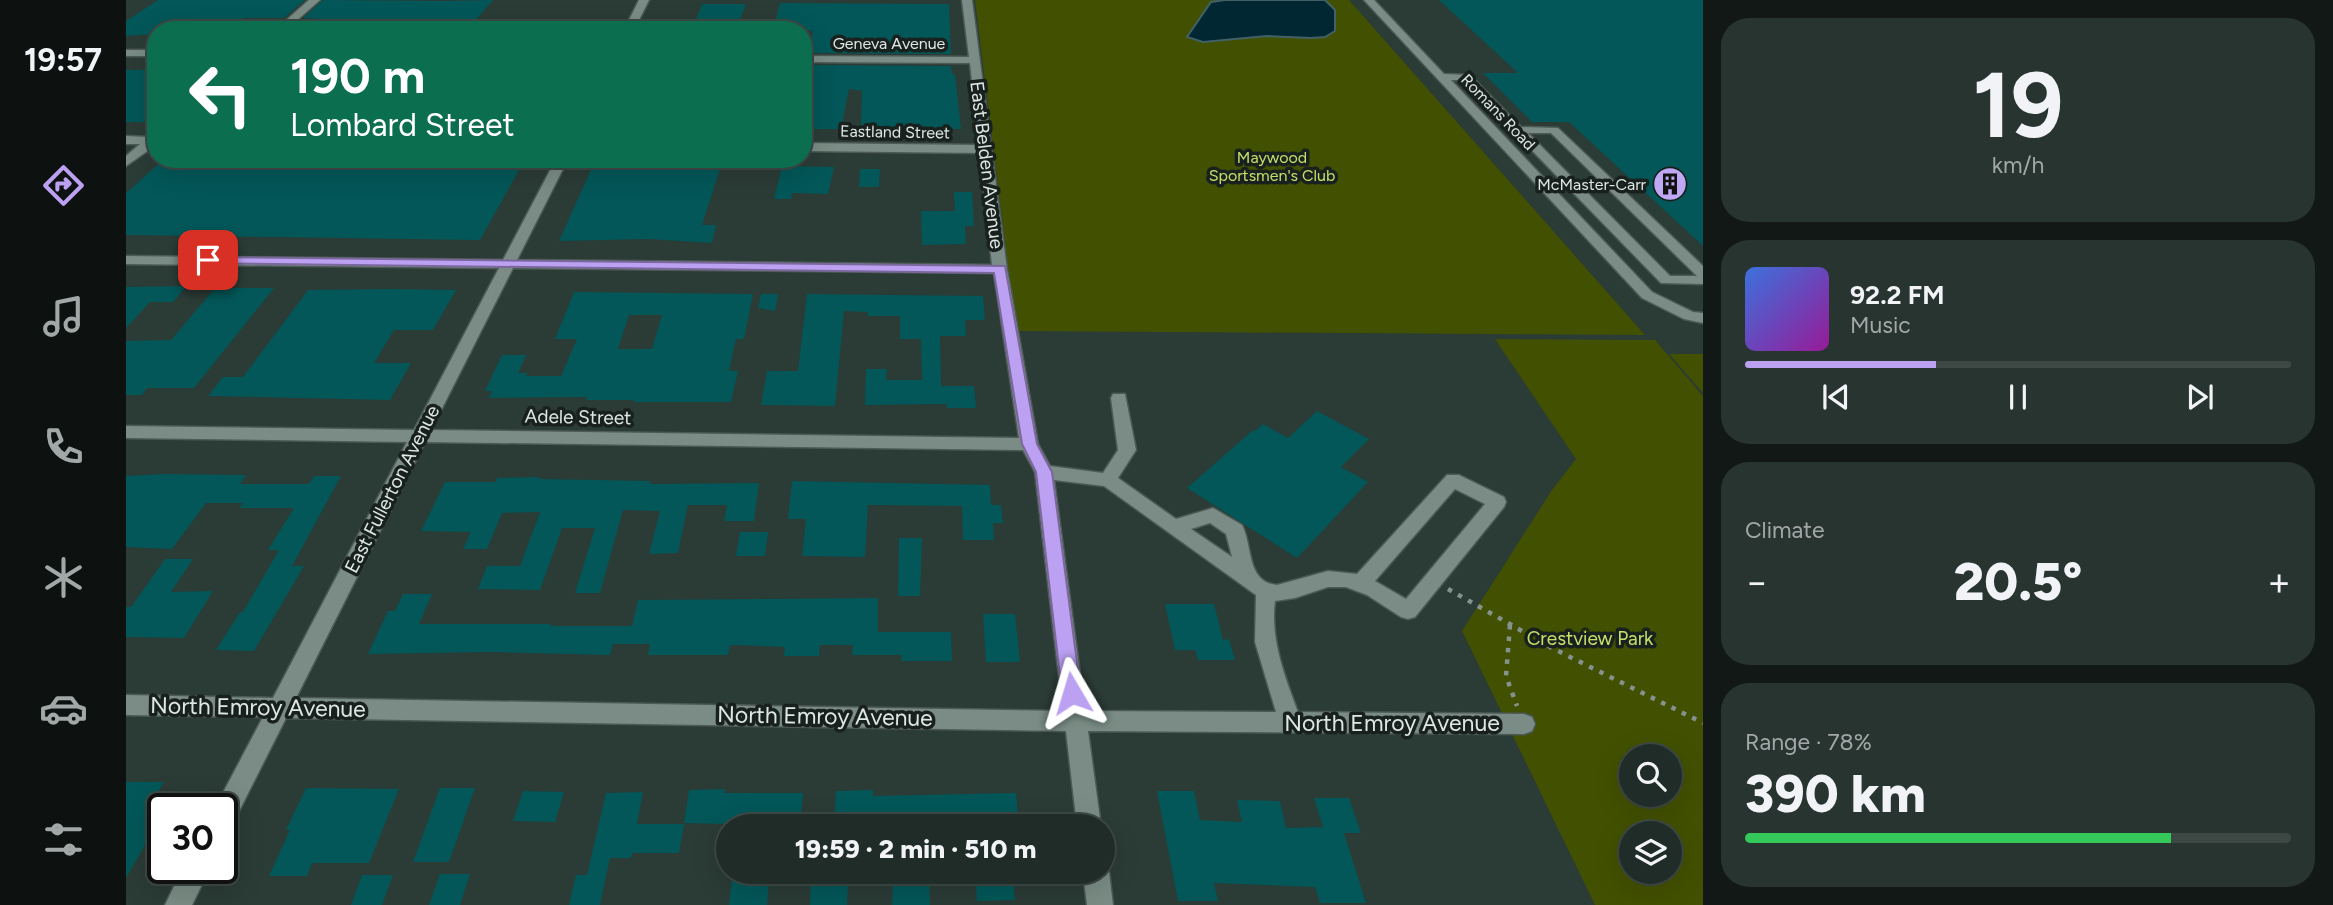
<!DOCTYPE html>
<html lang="en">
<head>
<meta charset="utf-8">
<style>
  body { margin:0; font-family:Figtree,sans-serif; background:#283430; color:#f1f3f6; height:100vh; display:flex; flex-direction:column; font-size:26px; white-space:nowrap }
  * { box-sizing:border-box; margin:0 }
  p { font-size:23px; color:#a2a7a8 }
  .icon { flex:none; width:38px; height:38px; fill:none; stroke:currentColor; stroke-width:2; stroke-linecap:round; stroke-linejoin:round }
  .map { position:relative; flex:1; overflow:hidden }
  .side { display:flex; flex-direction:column; gap:18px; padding:18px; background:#121816; width:630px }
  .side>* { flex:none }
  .hud { position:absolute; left:21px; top:21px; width:665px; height:147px; border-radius:28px; box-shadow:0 7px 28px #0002,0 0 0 2px #3d4845; background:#0b6e4f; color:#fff; overflow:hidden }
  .fabs { position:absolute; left:1493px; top:744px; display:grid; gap:14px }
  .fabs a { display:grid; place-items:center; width:63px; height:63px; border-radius:50%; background:#202c28; box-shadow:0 7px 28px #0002,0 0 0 2px #3d4845; font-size:35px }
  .speed { position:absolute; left:21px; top:793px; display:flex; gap:14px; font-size:35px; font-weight:700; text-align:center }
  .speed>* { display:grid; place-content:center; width:91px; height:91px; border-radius:50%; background:#202c28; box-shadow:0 7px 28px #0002,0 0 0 2px #3d4845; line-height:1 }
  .speed .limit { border:4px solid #111; border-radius:10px; background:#fff; color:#111 }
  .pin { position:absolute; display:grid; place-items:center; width:60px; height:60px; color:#fff; margin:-30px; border-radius:14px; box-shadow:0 4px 10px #0006 }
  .me { position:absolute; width:77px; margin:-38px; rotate:353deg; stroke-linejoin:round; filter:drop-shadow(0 0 5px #0008) }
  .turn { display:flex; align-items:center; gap:24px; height:147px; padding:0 28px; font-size:32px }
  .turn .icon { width:91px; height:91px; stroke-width:2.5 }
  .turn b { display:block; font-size:49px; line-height:60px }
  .big { font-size:52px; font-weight:800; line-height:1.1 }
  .side .tile { flex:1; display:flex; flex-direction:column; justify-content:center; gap:10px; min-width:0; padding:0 24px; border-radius:28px; background:#283430 }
  .side .dial { align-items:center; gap:0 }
  .dial b { font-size:91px; line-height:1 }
  .song { display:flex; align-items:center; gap:21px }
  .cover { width:84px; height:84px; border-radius:10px; background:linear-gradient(135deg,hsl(220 70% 55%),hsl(300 70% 35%)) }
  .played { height:7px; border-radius:4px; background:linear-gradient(90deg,#bca0f2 35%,#3d4845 35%) }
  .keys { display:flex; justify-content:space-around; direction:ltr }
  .heat { display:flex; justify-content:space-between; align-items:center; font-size:38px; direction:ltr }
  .charge { height:10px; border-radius:5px; background:linear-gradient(90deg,#34c759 78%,#3d4845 0) }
  .trip { position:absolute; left:590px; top:814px; width:399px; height:70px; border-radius:35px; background:#202c28; box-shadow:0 7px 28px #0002,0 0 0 2px #3d4845; font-weight:800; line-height:70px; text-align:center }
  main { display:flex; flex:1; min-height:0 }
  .tabs { display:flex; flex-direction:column; width:126px; justify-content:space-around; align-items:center; background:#0d1210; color:#a2a7a8 }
  .tabs .icon { width:49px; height:49px }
  .tabs .selected { color:#bca0f2 }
  .tabs b { font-size:32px; color:#f1f3f6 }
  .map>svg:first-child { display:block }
  .green { fill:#425001; fill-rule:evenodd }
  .water { fill:#002732; stroke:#426167; stroke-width:2 }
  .building { fill:#035758; fill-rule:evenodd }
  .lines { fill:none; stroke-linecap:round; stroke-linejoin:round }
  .minor-casing { stroke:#4c5954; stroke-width:3 }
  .path { stroke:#85928d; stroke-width:4.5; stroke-dasharray:4.5 7; stroke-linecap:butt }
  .minor { fill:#7a8c85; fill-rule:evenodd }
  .route { fill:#bca0f2; stroke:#7a689d; stroke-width:2 }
  .labels { text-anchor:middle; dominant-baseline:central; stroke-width:7; stroke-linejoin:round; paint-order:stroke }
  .far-street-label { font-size:16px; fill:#dde7e3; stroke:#19211e }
  .far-park-label { font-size:16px; fill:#c5e06a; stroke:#19211e }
  .far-poi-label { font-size:16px; fill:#dde7e3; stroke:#19211e; text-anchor:end }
  .street-label { font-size:19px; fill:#dde7e3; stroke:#19211e }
  .park-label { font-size:19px; fill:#c5e06a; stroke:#19211e }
  .near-street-label { font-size:23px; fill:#dde7e3; stroke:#19211e }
</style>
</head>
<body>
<main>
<nav class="tabs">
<b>19:57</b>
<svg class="icon selected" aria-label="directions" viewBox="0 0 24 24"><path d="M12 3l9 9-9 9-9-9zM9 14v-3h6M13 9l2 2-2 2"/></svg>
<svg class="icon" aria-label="music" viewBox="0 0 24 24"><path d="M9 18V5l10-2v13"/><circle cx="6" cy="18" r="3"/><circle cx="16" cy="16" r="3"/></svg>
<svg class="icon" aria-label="phone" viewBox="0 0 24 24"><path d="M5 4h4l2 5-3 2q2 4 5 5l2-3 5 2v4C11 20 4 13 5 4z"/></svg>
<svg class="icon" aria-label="climate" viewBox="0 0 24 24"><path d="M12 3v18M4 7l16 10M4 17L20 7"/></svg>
<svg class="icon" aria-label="car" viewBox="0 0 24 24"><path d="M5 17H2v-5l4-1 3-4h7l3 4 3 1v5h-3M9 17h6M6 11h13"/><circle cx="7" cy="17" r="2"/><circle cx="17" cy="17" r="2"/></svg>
<svg class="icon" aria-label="filters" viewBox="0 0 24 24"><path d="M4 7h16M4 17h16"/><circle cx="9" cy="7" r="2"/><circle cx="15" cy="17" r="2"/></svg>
</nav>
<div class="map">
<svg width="1577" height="905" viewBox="0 0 1577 905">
  <rect width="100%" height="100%" fill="#2b3b36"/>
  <g class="green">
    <polygon points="849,0 1223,0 1519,335 890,331"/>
    <path d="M1369,339l160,1 48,56v509h-108l-133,-274 90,-141 24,-31zM1505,756h39v38h-39zM1505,833h39v39h-39z"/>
    <polygon points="1543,354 1577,354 1577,393"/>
  </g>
  <polygon class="water" points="1099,0 1199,0 1209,10 1209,31 1199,37 1185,38 1141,36 1077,42 1061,37 1085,2"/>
  <g class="building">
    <polygon points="32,0 179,0 158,18 118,18 102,30 30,30 30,34 0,36 0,21"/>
    <polygon points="197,0 318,1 367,0 350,20 270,20 263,27 184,27 193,19 177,18"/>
    <polygon points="1313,0 1577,0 1577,246 1443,122 1406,122 1357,73 1392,73"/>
    <polygon points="654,3 823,4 825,54 683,53 687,31 647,30"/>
    <polygon points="576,4 620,4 613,22 569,22"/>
    <polygon points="681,65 825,66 826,74 829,74 835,129 735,127 736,91 723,89 715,129 679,129 686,82 678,82"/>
    <polygon points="0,70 30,70 30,112 18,122 0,122"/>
    <polygon points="37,160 322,163 320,166 397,163 354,240 0,235 0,193"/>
    <polygon points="467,165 595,166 576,225 590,225 586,243 522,239 433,241"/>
    <polygon points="656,166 708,167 702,194 666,193 665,199 648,199"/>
    <polygon points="734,169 754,169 753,187 733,187"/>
    <polygon points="828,192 846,192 848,226 839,226 840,244 796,245 795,211 829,211"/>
    <polygon points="61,286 47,302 24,302 0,328 0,287"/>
    <polygon points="89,288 148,288 68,388 21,388 16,395 0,395 0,341 45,340"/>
    <polygon points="182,290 261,289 330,290 307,330 268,330 248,363 285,363 264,400 82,396 97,377 117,377"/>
    <path d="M448,292l179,2 -9,45h-8l-7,32h9l-7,31h-97v-2h-48l1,-3 -98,1 3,-7h-7l17,-36h24l-8,18h10l-2,3h35l16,-37h-22zM503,315h33l-10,34h-34z"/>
    <polygon points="635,294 652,294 649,311 632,308"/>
    <polygon points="681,294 857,296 859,320 839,320 840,336 814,336 815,386 848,386 850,408 821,408 821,404 739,405 740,369 761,369 760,380 796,380 795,339 774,339 774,316 742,316 742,312 718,311 709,406 635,405 641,371 672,371"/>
    <polygon points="1191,411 1243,439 1215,467 1242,482 1171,558 1061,488 1127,430 1129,431 1137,424 1162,438"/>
    <polygon points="37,474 120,475 114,484 183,484 188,476 215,476 166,566 178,566 128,651 90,650 114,612 117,612 153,550 142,550 168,508 113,508 117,503 80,503 46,549 0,547 0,476"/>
    <polygon points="414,477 413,479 524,481 524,484 633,483 628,521 598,521 601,505 562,505 552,553 523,554 534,511 497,510 474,593 449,593 469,528 436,528 414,590 352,589 361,566 394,566 414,512 376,513 361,549 337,549 345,532 295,531 319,482 370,482 371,478"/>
    <polygon points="666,481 864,485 865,505 875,505 877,523 867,523 868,540 837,540 836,506 742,505 739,557 676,556 680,519 662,519"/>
    <polygon points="614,532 642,532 639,556 610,556"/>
    <polygon points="773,538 796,538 794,596 772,596"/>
    <polygon points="39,559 67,559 45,592 87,591 58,638 0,637 0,607 5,607"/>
    <polygon points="277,594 306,594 293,624 425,624 425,626 506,626 512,600 752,598 752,632 825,632 826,661 775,661 776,655 726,655 727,645 694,645 693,656 658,656 659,647 637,646 604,645 602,655 522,655 524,644 487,644 484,655 367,652 242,654 262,611 269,611"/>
    <polygon points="1039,604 1088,604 1097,640 1103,639 1109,660 1072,660 1069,650 1049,650"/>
    <polygon points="857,614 889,614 894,662 860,662"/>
    <polygon points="0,782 38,782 26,802 43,803 37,808 37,814 0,878"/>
    <polygon points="180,788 273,789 243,863 186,863 181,876 143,876 164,830 160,830"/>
    <polygon points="314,788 349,788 323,862 287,862"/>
    <polygon points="599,789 598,793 677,793 674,826 558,823 563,790"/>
    <polygon points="747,790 747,796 890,793 893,826 708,826 710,791"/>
    <polygon points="397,791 438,792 429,822 387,821"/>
    <polygon points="1031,791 1068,791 1074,820 1116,822 1111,800 1154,801 1160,828 1197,827 1188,798 1223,798 1235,833 1218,833 1240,903 1194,903 1189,887 1088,883 1092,901 1052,901"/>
    <polygon points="517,792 511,824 558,824 553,853 506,853 505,858 484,858 474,905 443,905 450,875 461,875 480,793"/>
    <polygon points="607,872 644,872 641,905 603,905"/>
    <polygon points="849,872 886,872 889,900 851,901"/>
    <polygon points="314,874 344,874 334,905 303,905"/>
    <polygon points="236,875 267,875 256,905 225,905"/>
    <polygon points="767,879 803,879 804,905 766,905"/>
    <polygon points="685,882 722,882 721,905 684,905"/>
  </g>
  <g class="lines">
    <g class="minor-casing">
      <g id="minor">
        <polygon points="183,0 194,0 160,30 149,30"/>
        <polygon points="513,0 523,0 508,30 498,30"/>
        <path d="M836,0h10l35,269 31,175 12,22 53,7 15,-23 -7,-52 2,-4h12l11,56 -18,28 58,41 37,-11 29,17c11,21 4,57 35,60l51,-14 29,3 90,-99h12l45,22 2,5 -2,5 -89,110 -7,2 -7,-2 -34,-22 -21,-8h-18l-33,11 -20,3c-5,38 10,76 23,111l226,2 8,3 3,7 -3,7 -8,3 -436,-3 13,95h-24l-11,-95 -780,-13 -55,109 -9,4v-23h-7l48,-91 -137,-2v-20l147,3 134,-256 -281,-4v-12l288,4 85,-162 -373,-4v-8l377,4 53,-101h12l-51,101 475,5 -12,-112 -177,-2v-8l176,2 -9,-82 -167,-1v-6l166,1zM387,268l481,5 25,165 -588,-8zM299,442l598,8 12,22 28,239 -767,-13zM928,480l50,6 152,109 -1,47 21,70 -191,-1zM1329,489l30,15 -79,95 -31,-18zM1084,523l16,11 6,23 -41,-28z"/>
        <path d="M1238,0h10l70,74 26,1 51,52 37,1 145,138v18l-42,-1 -146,-150 -6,-1v-5l-46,-47h-12l201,212 41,20 10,1v10l-19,-4 -42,-21zM1402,133h23l146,143h-27z"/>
        <rect x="0" y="50" width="30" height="6"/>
        <polygon points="30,133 30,145 0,166 0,156 14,144 0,144 0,136 22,137"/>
        <polygon points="976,862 983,872 987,905 961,905 957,872 976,872"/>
        <polygon points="57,868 84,868 66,905 39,905"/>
      </g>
    </g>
    <g class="path">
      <polyline points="1322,589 1426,648 1577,723"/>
      <polyline points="1384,625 1380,676 1391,706"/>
    </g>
    <use href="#minor" class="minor"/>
  </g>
  <polygon class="route" points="82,257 879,266 911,444 926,472 955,693 953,699 946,702 938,699 936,693 910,472 896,444 868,273 77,263 77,258"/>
  <defs>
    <g id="building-disc" transform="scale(1.75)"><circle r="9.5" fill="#bfa9f4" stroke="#19211e"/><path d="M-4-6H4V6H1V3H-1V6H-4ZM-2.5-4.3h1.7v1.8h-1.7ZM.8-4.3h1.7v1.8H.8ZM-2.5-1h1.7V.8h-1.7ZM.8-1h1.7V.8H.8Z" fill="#111"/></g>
  </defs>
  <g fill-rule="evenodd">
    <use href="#building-disc" x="1544" y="184"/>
  </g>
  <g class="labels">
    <g class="far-street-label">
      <text x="763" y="43">Geneva Avenue</text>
      <text transform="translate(1372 112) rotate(46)">Romans Road</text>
      <text transform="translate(769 132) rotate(1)">Eastland Street</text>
    </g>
    <g class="far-park-label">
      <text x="1146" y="157">Maywood<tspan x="1146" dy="18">Sportsmen's Club</tspan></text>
    </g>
    <g class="far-poi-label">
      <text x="1520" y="184">McMaster-Carr</text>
    </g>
    <g class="street-label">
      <text transform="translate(861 165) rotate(83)">East Belden Avenue</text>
      <text transform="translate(452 417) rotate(1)">Adele Street</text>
      <text transform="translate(266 489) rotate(-63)">East Fullerton Avenue</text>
    </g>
    <g class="park-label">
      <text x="1464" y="638">Crestview Park</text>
    </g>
    <g class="near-street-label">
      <text transform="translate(132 707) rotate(1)">North Emroy Avenue</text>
      <text transform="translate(699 716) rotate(1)">North Emroy Avenue</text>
      <text x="1266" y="723">North Emroy Avenue</text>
    </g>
  </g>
</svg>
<div class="fabs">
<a><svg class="icon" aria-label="search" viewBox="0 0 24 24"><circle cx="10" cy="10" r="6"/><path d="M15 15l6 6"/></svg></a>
<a><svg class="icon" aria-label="layers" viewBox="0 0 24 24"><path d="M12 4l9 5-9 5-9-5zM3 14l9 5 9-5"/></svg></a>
</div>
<div class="speed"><div class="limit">30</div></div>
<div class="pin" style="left:82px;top:260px;background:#d93025"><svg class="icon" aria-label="arrive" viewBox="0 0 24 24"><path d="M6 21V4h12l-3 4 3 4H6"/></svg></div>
<svg class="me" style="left:946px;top:693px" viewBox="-20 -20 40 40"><path d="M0-17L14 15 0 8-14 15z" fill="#bca0f2" stroke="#fff" stroke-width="4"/></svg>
<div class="trip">19:59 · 2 min · 510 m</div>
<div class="hud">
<div class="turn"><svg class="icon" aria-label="left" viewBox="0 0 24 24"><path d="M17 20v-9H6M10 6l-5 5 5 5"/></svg><div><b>190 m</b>Lombard Street</div></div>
</div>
</div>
<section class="side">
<div class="tile dial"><b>19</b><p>km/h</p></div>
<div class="tile">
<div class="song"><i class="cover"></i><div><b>92.2 FM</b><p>Music</p></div></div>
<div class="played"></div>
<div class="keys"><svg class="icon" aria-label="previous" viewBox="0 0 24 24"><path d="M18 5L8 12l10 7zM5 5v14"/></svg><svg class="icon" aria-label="pause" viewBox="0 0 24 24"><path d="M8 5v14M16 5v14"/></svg><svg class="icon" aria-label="next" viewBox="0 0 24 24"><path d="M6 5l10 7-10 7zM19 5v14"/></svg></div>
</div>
<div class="tile"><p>Climate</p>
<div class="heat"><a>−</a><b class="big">20.5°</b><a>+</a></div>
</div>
<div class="tile"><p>Range · 78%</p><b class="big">390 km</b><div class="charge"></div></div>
</section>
</main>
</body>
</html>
